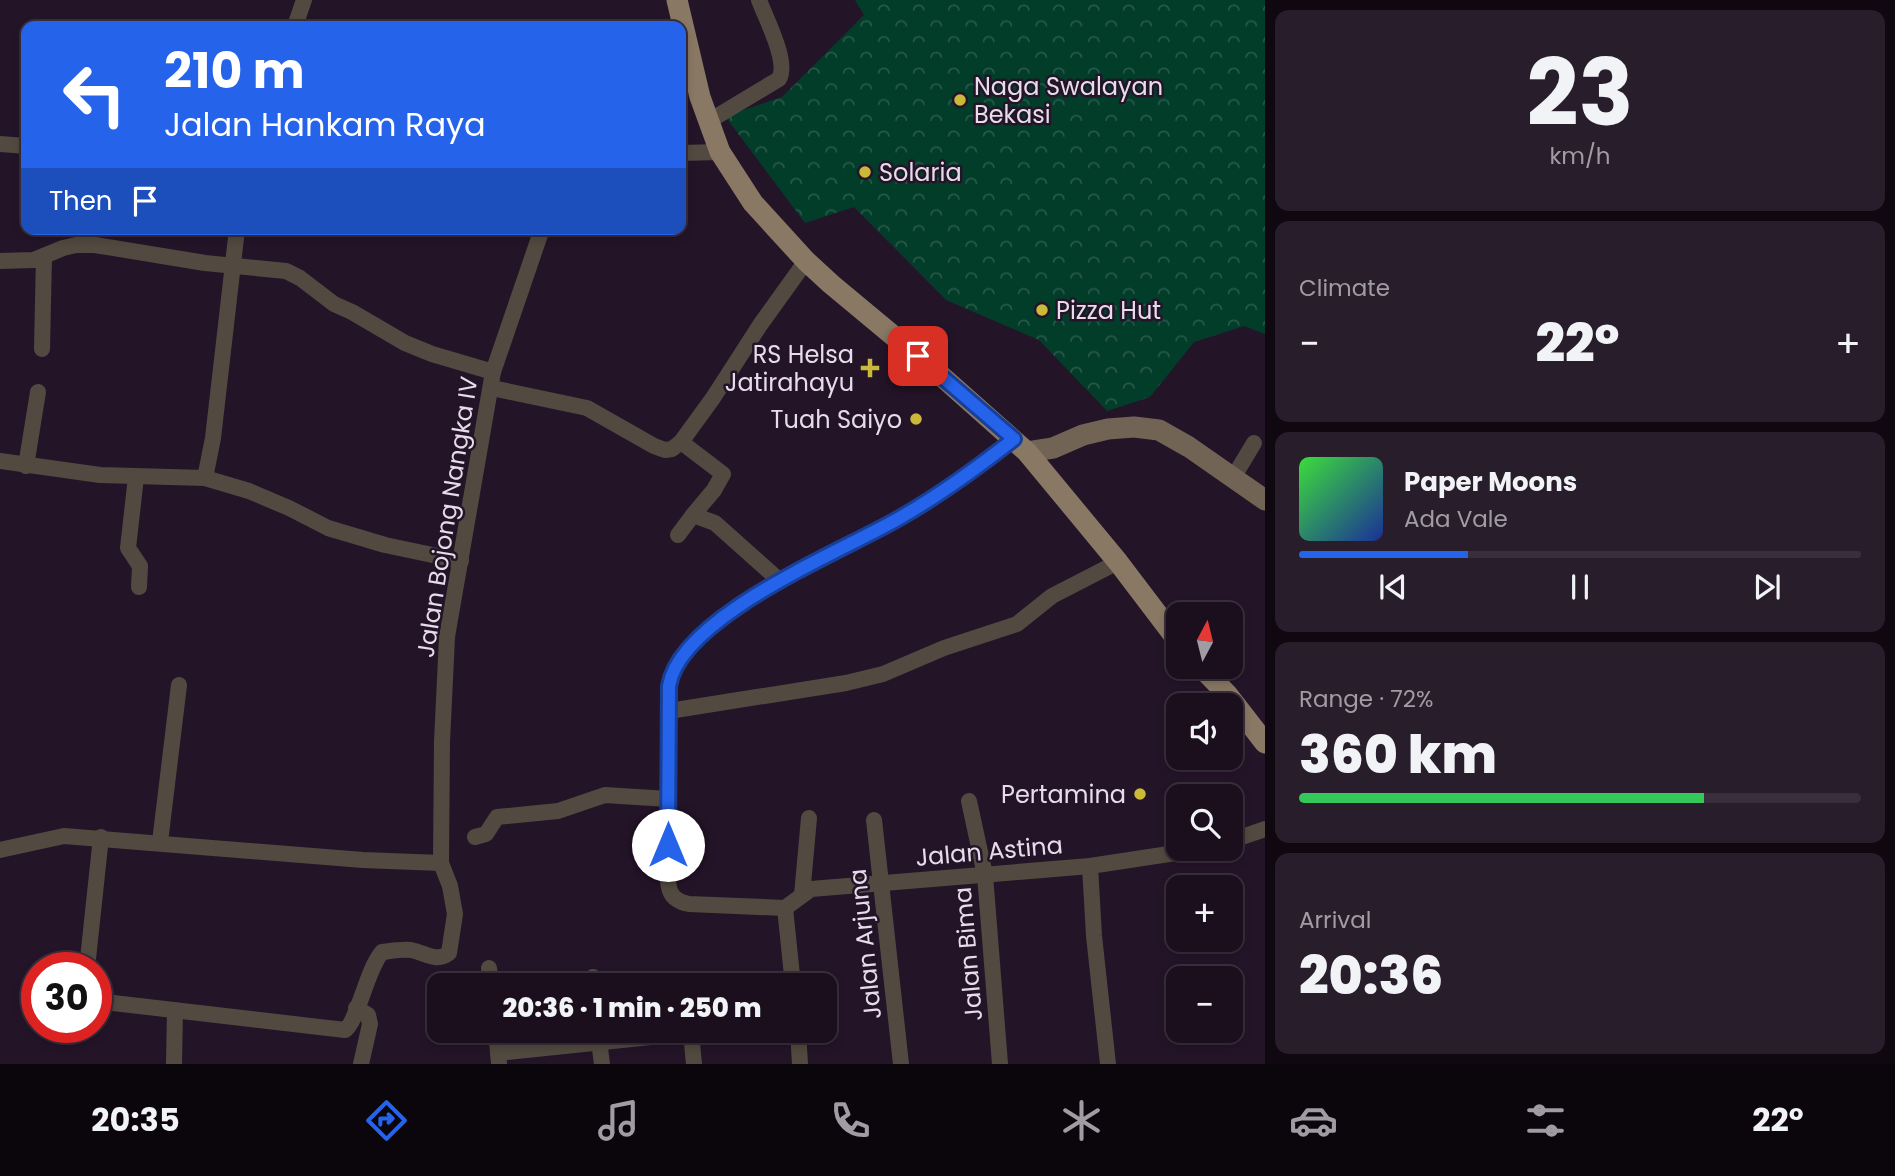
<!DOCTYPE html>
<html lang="en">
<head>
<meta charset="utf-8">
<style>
  body { margin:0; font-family:Poppins,sans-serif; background:#281d2b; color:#f1f3f6; height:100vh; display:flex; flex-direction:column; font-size:26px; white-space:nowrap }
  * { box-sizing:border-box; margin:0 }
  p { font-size:23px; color:#a09ca4 }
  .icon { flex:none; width:38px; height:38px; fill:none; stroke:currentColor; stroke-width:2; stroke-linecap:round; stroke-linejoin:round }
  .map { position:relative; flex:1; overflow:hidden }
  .panel { display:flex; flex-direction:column; gap:10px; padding:10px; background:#0f0810; width:630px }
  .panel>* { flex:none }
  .banner { position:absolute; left:21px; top:21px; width:665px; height:214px; border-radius:14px; box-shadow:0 4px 10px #0003,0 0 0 2px #392f3c; background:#2563eb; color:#fff; overflow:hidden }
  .needle { width:46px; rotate:7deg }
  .controls { position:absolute; left:1166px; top:602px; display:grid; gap:14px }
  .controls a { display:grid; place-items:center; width:77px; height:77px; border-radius:14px; background:#1b0f1e; box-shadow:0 4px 10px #0003,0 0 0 2px #392f3c; font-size:35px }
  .speed { position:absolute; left:21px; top:952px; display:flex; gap:14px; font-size:35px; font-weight:700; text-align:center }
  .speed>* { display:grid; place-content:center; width:91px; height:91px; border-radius:50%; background:#1b0f1e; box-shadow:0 4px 10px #0003,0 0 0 2px #392f3c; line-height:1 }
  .speed .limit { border:10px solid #d22; background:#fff; color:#111 }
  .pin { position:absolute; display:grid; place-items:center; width:60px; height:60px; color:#fff; margin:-30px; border-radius:14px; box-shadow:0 4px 10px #0006 }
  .me { position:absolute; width:77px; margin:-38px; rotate:0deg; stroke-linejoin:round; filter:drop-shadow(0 0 5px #0008) }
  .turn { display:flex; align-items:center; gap:24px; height:147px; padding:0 28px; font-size:32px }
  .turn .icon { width:91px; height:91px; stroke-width:2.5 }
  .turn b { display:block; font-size:49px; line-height:60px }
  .then { display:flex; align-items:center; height:66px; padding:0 28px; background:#0003; gap:14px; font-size:26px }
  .big { font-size:52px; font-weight:800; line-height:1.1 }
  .panel .widget { flex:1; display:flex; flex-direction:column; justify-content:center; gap:10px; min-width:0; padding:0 24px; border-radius:14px; background:#281d2b }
  .panel .dial { align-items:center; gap:0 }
  .dial b { font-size:91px; line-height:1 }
  .song { display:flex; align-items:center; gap:21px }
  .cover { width:84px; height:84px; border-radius:10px; background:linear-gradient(135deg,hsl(120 70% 55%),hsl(230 70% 35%)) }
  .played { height:7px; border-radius:4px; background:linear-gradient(90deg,#2563eb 30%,#392f3c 30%) }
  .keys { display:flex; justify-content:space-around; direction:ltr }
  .heat { display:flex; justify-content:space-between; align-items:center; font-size:38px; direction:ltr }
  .charge { height:10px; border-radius:5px; background:linear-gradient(90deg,#34c759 72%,#392f3c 0) }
  .trip { position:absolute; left:427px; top:973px; width:410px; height:70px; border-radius:14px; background:#1b0f1e; box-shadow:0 4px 10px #0003,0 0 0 2px #392f3c; font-weight:800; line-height:70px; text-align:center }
  .dock { display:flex; height:112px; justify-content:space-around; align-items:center; background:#0b060c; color:#a09ca4 }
  .dock .icon { width:49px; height:49px }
  .dock .current { color:#2563eb }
  .dock b { font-size:32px; color:#f1f3f6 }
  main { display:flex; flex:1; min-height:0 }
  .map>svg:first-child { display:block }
  .forest { fill:url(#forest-crowns) }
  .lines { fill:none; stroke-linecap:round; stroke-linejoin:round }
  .street { stroke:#524a40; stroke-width:16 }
  .secondary { stroke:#716454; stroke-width:21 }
  .primary { stroke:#897863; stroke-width:21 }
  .route-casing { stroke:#184099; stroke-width:18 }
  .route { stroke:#2563eb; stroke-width:12 }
  .poi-dot { fill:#cbb939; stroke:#241428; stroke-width:2.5 }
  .labels { text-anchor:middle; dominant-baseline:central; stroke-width:5; stroke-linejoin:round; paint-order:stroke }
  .poi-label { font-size:24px; fill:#e7dcea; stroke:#241428; text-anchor:start }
  .street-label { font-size:24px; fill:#e7dcea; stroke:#241428 }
</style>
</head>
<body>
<main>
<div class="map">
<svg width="1265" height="1064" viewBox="0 0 1265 1064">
  <defs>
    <pattern id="forest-crowns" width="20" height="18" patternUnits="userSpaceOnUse" patternTransform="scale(1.75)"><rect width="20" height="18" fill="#023d2a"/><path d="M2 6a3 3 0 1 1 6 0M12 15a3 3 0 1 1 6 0" fill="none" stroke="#275849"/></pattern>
  </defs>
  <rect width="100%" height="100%" fill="#241428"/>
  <polygon class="forest" points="855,0 1265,0 1265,334 1244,326 1194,342 1150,397 1107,411 1039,340 946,300 854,207 805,223 725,116 782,97 864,15"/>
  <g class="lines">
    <g class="street">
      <polyline points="295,26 304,0"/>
      <path d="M709,121l70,-42c10,-17 -13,-60 -20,-79"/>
      <polyline points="0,144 26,146"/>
      <polyline points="681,153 720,152"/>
      <polyline points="0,261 34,260 63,248 76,245 95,245 205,263 286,271 300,278 334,304 352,312 405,343 432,354 493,372"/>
      <polyline points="42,349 44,256"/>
      <polyline points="492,388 587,408 654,446 665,450 672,449 681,442 713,398 760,325 806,261"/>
      <polyline points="681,442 723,474 714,490 693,515 715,523 780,581"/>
      <polyline points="0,461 100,475 205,478 249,491 289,508 328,528 385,545 461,561"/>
      <polyline points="26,466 38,392"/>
      <polyline points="136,477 128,548 140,566 139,587"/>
      <polyline points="205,478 213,438 237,229"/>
      <polyline points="1233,478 1254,443"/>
      <polyline points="678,535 693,515"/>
      <polyline points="669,711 846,683 883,674 944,648 1017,624 1052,596 1118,562"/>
      <polyline points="969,801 985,875 1000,1064"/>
      <polyline points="874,820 901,1064"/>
      <polyline points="475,837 486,834 497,817 558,811 605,795 668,799"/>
      <polyline points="1230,841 1265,829"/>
      <polyline points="160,842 179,685"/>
      <polyline points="0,850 64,836 363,860 441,863"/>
      <polyline points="1090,866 1094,936 1108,1064"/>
      <polyline points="802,895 809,818"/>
      <path d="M785,908l-96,-4c-21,-4 -21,-16 -22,-35l2,-183c12,-69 169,-133 227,-166 41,-23 81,-52 118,-81"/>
      <polyline points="785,908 811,889 1090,866 1202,849"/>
      <polyline points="785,908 793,985"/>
      <polyline points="87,968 101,837"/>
      <polyline points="489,968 491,985"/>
      <polyline points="593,977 593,985"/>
      <path d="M96,1001l249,29c12,-7 22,-61 37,-78 9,-1 19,-3 29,-2 15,3 25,13 38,3l6,-39 -5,-28 -9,-23 1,-121 5,-105 46,-265 49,-143"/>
      <polyline points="356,1008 368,1015 370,1024 361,1064"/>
      <polyline points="496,1031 499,1063"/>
      <polyline points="798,1031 800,1064"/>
      <polyline points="598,1033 602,1064"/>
      <polyline points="691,1033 694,1064"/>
      <polyline points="498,1053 708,1031"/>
      <polyline points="174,1064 175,1010"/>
    </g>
    <polyline class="secondary" points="1027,452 1053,448 1083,435 1108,429 1134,427 1159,430 1189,447 1265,500"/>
    <g class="primary">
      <polyline points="677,0 700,97 720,152 753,203 806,261 831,284 938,373 1027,452 1118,562 1178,641"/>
      <polyline points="1201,667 1227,694 1265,743"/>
    </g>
  </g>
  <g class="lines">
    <g class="route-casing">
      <path id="route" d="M668,845l1,-159c11,-69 169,-133 227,-166 41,-23 81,-52 118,-81l-96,-83"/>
    </g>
    <use href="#route" class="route"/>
  </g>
  <g class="poi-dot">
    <circle cx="960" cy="100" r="7"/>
    <circle cx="865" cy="172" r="7"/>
    <circle cx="1042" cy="310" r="7"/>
    <path d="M866.5 357.5h7v7h7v7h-7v7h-7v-7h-7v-7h7z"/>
    <circle cx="916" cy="419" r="7"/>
    <circle cx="1140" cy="794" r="7"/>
  </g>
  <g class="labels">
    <g class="poi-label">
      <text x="974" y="86">Naga Swalayan<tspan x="974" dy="28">Bekasi</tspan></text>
      <text x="879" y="172">Solaria</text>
      <text x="1056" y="310">Pizza Hut</text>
      <text x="854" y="354" text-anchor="end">RS Helsa<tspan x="854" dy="28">Jatirahayu</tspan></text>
      <text x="902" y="419" text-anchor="end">Tuah Saiyo</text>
      <text x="1126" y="794" text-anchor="end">Pertamina</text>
    </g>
    <g class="street-label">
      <text transform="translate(447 517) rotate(-81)">Jalan Bojong Nangka IV</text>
      <text transform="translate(989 851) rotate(-5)">Jalan Astina</text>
      <text transform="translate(865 944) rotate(-96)">Jalan Arjuna</text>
      <text transform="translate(968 954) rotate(-95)">Jalan Bima</text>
    </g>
  </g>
</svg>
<div class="controls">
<a><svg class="needle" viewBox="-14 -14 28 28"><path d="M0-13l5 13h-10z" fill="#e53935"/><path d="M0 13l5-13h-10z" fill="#a09ca4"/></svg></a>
<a><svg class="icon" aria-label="sound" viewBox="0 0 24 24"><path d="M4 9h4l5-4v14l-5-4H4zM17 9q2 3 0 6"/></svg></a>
<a><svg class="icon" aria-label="search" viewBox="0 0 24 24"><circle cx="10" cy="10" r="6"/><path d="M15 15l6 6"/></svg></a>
<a>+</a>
<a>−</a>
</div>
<div class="speed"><div class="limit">30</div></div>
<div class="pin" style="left:918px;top:356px;background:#d93025"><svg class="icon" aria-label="arrive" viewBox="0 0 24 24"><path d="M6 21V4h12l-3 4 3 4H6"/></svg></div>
<svg class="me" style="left:668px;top:845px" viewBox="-20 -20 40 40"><circle r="19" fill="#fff"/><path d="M0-13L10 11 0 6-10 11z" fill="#2563eb"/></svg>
<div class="trip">20:36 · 1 min · 250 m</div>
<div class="banner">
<div class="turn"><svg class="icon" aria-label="left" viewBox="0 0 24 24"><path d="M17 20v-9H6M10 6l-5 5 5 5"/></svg><div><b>210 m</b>Jalan Hankam Raya</div></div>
<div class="then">Then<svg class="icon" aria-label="arrive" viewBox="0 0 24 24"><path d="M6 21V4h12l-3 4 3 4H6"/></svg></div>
</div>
</div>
<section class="panel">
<div class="widget dial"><b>23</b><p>km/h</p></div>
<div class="widget"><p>Climate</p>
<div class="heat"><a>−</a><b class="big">22°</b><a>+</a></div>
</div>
<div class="widget">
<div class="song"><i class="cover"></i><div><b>Paper Moons</b><p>Ada Vale</p></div></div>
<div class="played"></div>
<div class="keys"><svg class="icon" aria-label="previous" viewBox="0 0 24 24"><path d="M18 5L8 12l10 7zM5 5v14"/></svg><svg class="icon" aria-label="pause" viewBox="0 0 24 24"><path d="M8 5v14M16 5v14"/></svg><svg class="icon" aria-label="next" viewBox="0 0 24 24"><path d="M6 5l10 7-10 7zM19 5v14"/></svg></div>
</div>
<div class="widget"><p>Range · 72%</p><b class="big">360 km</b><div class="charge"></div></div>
<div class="widget"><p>Arrival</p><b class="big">20:36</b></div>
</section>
</main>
<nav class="dock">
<b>20:35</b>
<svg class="icon current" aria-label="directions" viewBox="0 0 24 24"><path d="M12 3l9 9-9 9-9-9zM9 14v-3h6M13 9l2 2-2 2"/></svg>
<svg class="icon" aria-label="music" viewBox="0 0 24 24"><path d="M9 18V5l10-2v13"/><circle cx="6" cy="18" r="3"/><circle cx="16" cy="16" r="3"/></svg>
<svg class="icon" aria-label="phone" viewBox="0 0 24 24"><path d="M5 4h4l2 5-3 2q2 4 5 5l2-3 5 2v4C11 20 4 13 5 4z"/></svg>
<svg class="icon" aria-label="climate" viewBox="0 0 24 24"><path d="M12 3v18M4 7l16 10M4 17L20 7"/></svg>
<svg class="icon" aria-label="car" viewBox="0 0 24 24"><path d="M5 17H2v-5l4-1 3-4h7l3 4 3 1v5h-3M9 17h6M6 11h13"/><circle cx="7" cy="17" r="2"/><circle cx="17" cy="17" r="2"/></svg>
<svg class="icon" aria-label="filters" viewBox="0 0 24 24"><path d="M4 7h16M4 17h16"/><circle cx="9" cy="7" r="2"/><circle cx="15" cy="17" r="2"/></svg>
<b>22°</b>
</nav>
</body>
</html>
